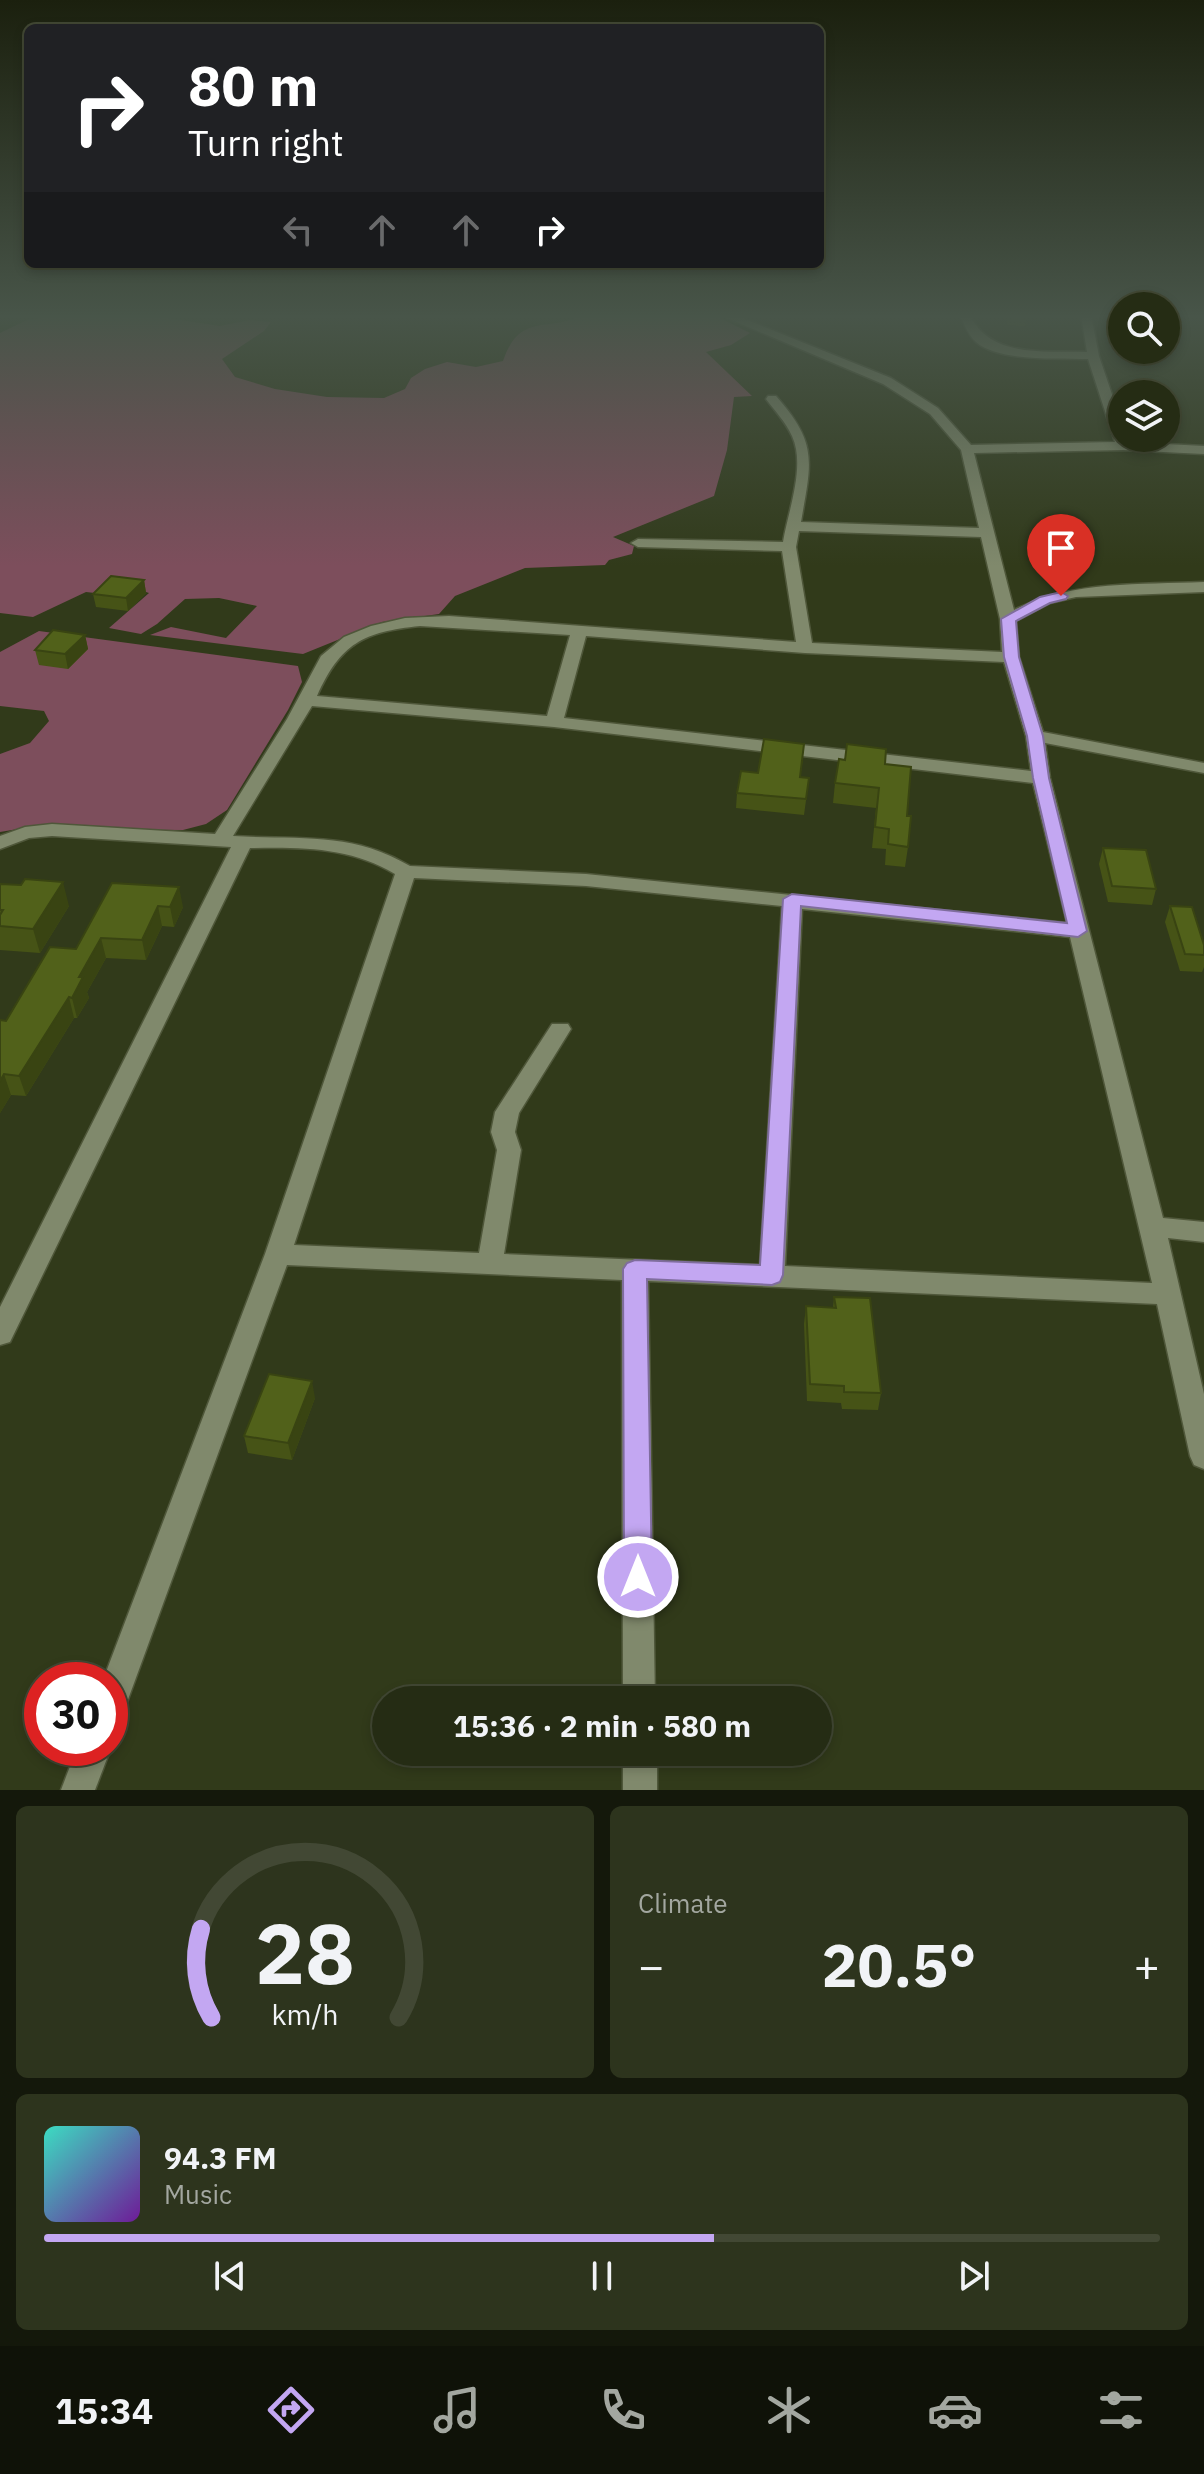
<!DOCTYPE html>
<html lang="en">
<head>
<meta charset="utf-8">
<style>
  body { margin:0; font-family:"IBM Plex Sans",sans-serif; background:#2d341d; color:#f1f3f6; height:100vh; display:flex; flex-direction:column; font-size:30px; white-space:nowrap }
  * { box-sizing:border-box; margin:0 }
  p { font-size:26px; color:#a3a7a0 }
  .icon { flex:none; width:44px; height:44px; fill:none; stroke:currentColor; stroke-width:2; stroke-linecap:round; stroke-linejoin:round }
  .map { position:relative; height:1790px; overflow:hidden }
  .details { display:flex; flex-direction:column; gap:16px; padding:16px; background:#14180b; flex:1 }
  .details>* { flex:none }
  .hud { position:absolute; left:24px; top:24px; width:800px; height:244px; border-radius:12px; box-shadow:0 4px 12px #0003,0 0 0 2px #424834; background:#202124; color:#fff; overflow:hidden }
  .tools { position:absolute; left:1108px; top:292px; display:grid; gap:16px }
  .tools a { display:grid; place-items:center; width:72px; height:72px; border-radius:50%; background:#252c14; box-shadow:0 4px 12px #0003,0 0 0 2px #424834; font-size:40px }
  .speed { position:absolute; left:24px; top:1662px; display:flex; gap:16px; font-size:40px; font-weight:700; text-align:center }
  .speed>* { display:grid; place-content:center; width:104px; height:104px; border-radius:50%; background:#252c14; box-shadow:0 4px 12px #0003,0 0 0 2px #424834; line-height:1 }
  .speed .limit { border:12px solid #d22; background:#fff; color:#111 }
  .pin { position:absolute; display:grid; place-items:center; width:68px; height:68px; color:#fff; margin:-82px -34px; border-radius:50% 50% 50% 0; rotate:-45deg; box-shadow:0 0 8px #0007 }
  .pin .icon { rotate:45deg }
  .me { position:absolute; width:88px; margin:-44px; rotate:0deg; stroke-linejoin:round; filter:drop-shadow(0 0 6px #0008) }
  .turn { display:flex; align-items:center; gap:28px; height:168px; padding:0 32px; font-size:36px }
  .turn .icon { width:104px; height:104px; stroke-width:2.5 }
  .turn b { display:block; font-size:56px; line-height:68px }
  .lanes { display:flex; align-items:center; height:76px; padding:0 32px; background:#0003; justify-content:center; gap:40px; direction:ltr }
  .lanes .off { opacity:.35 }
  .big { font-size:60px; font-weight:800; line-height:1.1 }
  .details .widget { flex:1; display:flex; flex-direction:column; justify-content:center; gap:12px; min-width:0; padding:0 28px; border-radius:12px; background:#2d341d }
  .details .dial { align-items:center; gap:0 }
  .dial svg { height:208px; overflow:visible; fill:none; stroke:#424834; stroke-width:7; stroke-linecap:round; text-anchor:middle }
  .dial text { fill:#f1f3f6; stroke:none }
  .song { display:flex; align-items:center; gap:24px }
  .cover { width:96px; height:96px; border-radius:12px; background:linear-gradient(135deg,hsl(170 70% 55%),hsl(280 70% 35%)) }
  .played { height:8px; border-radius:4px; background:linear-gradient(90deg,#c3a7f2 60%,#424834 60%) }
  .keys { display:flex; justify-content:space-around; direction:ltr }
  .heat { display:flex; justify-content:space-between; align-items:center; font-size:44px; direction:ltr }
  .details .tiles { flex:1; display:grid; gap:16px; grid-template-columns:1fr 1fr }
  .widget:last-child { grid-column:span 2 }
  .trip { position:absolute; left:372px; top:1686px; width:460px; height:80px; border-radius:40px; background:#252c14; box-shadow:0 4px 12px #0003,0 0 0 2px #424834; font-weight:800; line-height:80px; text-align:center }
  .tab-bar { display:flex; height:128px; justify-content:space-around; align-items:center; background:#0f1208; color:#a3a7a0 }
  .tab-bar .icon { width:56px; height:56px }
  .tab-bar .selected { color:#c3a7f2 }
  .tab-bar b { font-size:36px; color:#f1f3f6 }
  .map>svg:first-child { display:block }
  .green { fill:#7d4e5c }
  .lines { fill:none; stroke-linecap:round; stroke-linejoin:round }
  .minor-casing { stroke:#4f573a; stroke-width:3 }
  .minor { fill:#80896c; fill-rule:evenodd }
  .wall { fill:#465316 }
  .shaded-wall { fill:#394412 }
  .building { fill:#51611a; stroke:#394412; stroke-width:2 }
  .route { fill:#c3a7f2; stroke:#7f6d9d; stroke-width:2 }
</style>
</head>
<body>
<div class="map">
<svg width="1204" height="1790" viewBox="0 0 1204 1790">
  <rect width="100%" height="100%" fill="#313a1a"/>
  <g class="green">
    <path d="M64,315h84l72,11 30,-6 21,2 -7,9 -42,28 13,18 40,12 52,8 57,1 21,-9 6,-11 14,-9 22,-7 29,5 27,-6c17,-50 45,-28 79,-46h132l36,18 -19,12 -25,7 46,44 -18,1 -7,53 -13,46 -101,41 21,9 -2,8 -23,6 -4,5 -80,3 -70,28 -16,18 -57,8 -79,32 -153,-19 21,-8 55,11 31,-32 -38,-8 -34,1 -28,25 -16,10 -32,-6 40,-35 -12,-4 -33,5 -18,-2 -53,25 -33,-4v-280l27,-13z"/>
    <polygon points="39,631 298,666 302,682 288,710 227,810 206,824 183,830 18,829 0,832 0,754 30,743 49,721 44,711 0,706 0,652"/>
  </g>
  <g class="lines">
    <g class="minor-casing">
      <g id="minor">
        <path d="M720,315h15l156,63 47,30 33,37 144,-3 -27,-83c-29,-1 -89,3 -112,-17 -8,-7 -12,-18 -16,-27h10c21,44 75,35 117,37l-6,-37h10l8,41 23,68v14h5l1,4 76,4v8l-81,-4 -149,3 40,157c59,-30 125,-25 190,-28v10l-128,5 -26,6 -34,18 3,36 24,75 161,31v10l-159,-30 5,35 113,440 41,4v20l-36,-4 36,156v75l-10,-4 -4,-9 -33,-152 -509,-23 7,419h-32l-1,-420 -335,-15 -161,440 -4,12 -12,4v-41h-7l162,-426 130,-380c-44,-27 -94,-27 -145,-26l-240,494 -10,3v-38l231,-460 -179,-11 -23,2 -29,11v-13l25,-9 27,-3 163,10 72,-115 34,-63 23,-19 27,-11 34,-8 44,-2 347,26 -14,-91 -144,-4 -7,-4 7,-4 145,3c5,-31 23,-76 9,-106 -7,-15 -17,-25 -26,-37l2,-3h8c43,48 35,67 25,126l178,6 -18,-78 -31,-36 -47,-30zM799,531l182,6 19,82 2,33 -190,-9 -16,-96zM420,626l150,9 -23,81 -230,-20c24,-53 46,-64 103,-70zM586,636l219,17 199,9 22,74 5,35 -467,-53zM312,706l242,21 479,56 34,140 -481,-49 -176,-8c-59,-35 -112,-26 -177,-30zM414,878l172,8 196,20 -22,359 -256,-11 17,-104 -6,-18 4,-19 52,-84 -3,-5h-16l-57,88 -4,20 6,18 -18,103 -185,-8zM802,909l268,28 82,346 -367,-17z"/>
        <polygon points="110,1746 111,1748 95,1790 61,1790 77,1748"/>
        <rect x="623" y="1752" width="34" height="38"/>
      </g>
    </g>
    <use href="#minor" class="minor"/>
  </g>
  <g class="wall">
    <polygon points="1006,315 1027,315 1025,326 1007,325"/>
    <polygon points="144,580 146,593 128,611 96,607 93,594"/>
    <polygon points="85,635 88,649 68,669 39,665 35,650"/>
    <polygon points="803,759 800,777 809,778 804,815 736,808 737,793 758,773"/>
    <polygon points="885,764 907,816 908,847 905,867 885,865 886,849 872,848 876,808 833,803 835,783"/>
    <polygon points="1103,848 1156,889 1152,905 1108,902 1099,864"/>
    <polygon points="112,883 183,907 174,927 162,926 146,960 106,958 87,992 89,998 77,1018 74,1018 26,1096 11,1095 0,1113 0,1020 6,1021 76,949"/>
    <polygon points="0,884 69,906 40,953 0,950"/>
    <polygon points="1170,906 1204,945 1204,967 1202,972 1180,971 1165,922"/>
    <polygon points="834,1297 881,1393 878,1410 842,1409 841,1403 807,1401 804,1324 806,1306 833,1308"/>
    <polygon points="315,1398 292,1460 248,1453 244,1436"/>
  </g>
  <g class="shaded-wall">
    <polygon points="144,580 146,593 128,611 126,598"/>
    <polygon points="85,635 88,649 68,669 65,654"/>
    <polygon points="63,882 69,906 40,953 33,929"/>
    <polygon points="179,887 183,907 174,927 170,907"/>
    <polygon points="158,906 162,926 146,960 142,940"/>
    <polygon points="101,938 106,958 87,992 89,998 77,1018 72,998 79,977"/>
    <polygon points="69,997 74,1018 26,1096 19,1076"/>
    <polygon points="4,1074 11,1095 0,1113 0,1081"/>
    <polygon points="312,1381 315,1398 292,1460 288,1443"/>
  </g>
  <g class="building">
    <polygon points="111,576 144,580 126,598 93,594"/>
    <polygon points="53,630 85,635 65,654 35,650"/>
    <polygon points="764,739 804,744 800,777 809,778 806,799 737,793 741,771 758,773"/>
    <polygon points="847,744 886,749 885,764 911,767 907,816 911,816 908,847 888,844 889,829 875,827 879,788 835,783 839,759 845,760"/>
    <polygon points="1103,848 1146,850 1156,889 1112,886"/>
    <polygon points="25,879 63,882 33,929 0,926 0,915 3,910 0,910 0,884 21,885"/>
    <polygon points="112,883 179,887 170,907 158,906 142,940 101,938 79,977 83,977 72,998 69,997 19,1076 4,1074 0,1081 0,1020 6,1021 50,947 76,949"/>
    <polygon points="1170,906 1192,907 1204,945 1204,955 1185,954"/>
    <polygon points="834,1297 870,1298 881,1393 844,1392 844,1386 810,1384 806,1306 836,1308"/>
    <polygon points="269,1374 312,1381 288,1443 244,1436"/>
  </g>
  <linearGradient id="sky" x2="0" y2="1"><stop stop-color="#1b200e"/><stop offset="0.56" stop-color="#485549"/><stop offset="1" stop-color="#485549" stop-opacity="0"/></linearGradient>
  <rect width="1204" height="566" fill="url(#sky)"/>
  <polygon class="route" points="1061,592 1068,596 1066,599 1050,603 1016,621 1019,657 1043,736 1049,778 1087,931 1078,937 801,906 783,1275 780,1282 772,1285 647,1279 652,1577 648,1586 638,1590 628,1586 624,1577 623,1269 627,1263 635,1260 760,1265 783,899 792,894 1067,923 1033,778 1027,736 1004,657 1001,619 1040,597"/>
</svg>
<div class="tools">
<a><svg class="icon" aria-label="search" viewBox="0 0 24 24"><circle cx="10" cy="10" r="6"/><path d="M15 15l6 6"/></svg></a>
<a><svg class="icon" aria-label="layers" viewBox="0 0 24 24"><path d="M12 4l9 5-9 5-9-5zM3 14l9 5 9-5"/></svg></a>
</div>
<div class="speed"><div class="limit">30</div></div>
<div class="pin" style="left:1061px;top:596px;background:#d93025"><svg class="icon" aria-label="arrive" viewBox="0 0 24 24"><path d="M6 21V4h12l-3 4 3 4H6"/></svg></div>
<svg class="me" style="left:638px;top:1577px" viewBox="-20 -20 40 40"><circle r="17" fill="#c3a7f2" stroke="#fff" stroke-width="3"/><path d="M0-11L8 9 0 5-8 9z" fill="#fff"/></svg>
<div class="trip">15:36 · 2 min · 580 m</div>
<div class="hud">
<div class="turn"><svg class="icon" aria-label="right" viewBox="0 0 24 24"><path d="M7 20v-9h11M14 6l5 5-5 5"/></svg><div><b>80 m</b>Turn right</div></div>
<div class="lanes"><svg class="icon off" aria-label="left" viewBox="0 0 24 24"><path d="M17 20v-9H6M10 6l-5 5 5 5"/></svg><svg class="icon off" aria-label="ahead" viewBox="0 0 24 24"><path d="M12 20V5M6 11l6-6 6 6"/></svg><svg class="icon off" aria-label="ahead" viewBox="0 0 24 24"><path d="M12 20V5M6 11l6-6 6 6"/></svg><svg class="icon" aria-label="right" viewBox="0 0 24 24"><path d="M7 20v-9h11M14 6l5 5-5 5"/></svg></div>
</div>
</div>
<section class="details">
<div class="tiles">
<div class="widget dial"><svg viewBox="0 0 100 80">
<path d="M14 69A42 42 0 1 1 86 69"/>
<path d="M14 69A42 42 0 0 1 10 35" stroke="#c3a7f2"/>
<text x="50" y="56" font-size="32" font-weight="700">28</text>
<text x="50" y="72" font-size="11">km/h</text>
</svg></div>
<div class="widget"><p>Climate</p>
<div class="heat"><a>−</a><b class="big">20.5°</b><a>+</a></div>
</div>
<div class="widget">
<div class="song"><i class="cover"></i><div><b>94.3 FM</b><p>Music</p></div></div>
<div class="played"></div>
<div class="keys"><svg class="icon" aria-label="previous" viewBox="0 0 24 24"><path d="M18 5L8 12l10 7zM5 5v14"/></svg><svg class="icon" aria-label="pause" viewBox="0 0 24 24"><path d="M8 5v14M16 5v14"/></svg><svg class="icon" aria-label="next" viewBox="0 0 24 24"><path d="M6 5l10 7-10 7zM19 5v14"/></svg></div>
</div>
</div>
</section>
<nav class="tab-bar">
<b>15:34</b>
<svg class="icon selected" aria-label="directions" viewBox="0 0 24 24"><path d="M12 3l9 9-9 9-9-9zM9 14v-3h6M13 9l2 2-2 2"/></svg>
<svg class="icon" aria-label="music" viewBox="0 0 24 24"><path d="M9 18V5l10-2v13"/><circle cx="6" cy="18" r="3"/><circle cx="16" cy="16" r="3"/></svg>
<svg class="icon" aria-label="phone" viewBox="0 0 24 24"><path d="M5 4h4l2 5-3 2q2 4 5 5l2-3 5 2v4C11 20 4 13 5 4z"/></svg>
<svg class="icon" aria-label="climate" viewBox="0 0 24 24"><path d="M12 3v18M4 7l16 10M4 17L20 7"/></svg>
<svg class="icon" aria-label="car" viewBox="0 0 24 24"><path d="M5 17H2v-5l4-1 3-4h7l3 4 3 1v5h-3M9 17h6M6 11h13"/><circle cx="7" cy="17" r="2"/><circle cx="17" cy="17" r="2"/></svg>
<svg class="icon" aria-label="filters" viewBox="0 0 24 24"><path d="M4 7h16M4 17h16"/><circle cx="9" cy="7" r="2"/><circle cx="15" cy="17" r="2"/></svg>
</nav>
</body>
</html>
